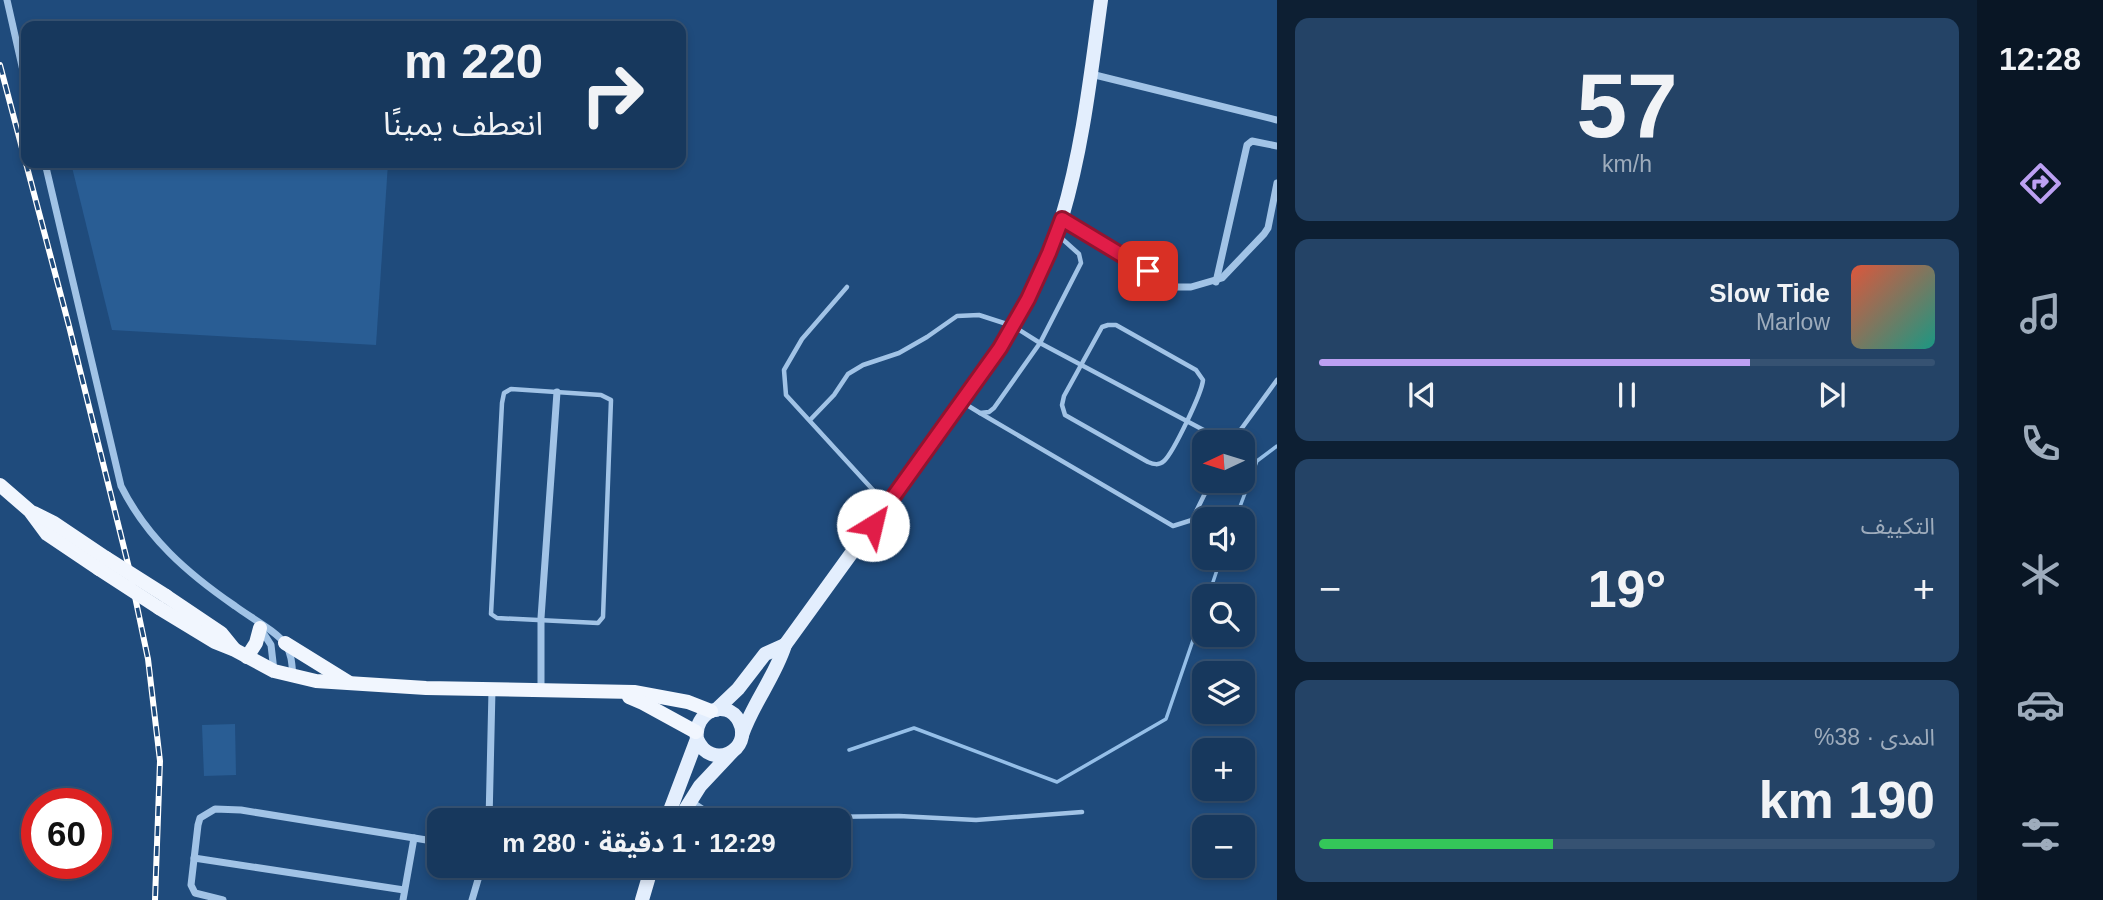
<!DOCTYPE html>
<html lang="ar">
<head>
<meta charset="utf-8">
<style>
  body { margin:0; font-family:Helvetica,"Noto Sans Arabic",sans-serif; background:#244366; color:#f1f3f6; direction:rtl; height:100vh; display:flex; flex-direction:column; font-size:26px; white-space:nowrap }
  * { box-sizing:border-box; margin:0 }
  p { font-size:23px; color:#9eacbc }
  .icon { flex:none; width:38px; height:38px; fill:none; stroke:currentColor; stroke-width:2; stroke-linecap:round; stroke-linejoin:round }
  .map { position:relative; flex:1; overflow:hidden; direction:ltr }
  .drawer { display:flex; flex-direction:column; gap:18px; padding:18px; background:#0d1f33; width:700px }
  .drawer>* { flex:none }
  .top-card { position:absolute; left:21px; top:21px; width:665px; height:147px; border-radius:14px; box-shadow:0 4px 10px #0003,0 0 0 2px #365272; direction:rtl; background:#17385d; color:#f1f3f6; overflow:hidden }
  .needle { width:46px; rotate:266deg }
  .buttons { position:absolute; left:1192px; top:430px; display:grid; gap:14px }
  .buttons a { display:grid; place-items:center; width:63px; height:63px; border-radius:14px; background:#17385d; box-shadow:0 4px 10px #0003,0 0 0 2px #365272; font-size:35px }
  .speed { position:absolute; left:21px; top:788px; display:flex; gap:14px; font-size:35px; font-weight:700; text-align:center }
  .speed>* { display:grid; place-content:center; width:91px; height:91px; border-radius:50%; background:#17385d; box-shadow:0 4px 10px #0003,0 0 0 2px #365272; line-height:1 }
  .speed .limit { border:10px solid #d22; background:#fff; color:#111 }
  .pin { position:absolute; display:grid; place-items:center; width:60px; height:60px; color:#fff; margin:-30px; border-radius:14px; box-shadow:0 4px 10px #0006 }
  .me { position:absolute; width:77px; margin:-38px; rotate:36deg; stroke-linejoin:round; filter:drop-shadow(0 0 5px #0008) }
  .turn { display:flex; align-items:center; gap:24px; height:147px; padding:0 28px; font-size:32px }
  .turn .icon { width:91px; height:91px; stroke-width:2.5 }
  .turn b { display:block; font-size:49px; line-height:60px }
  .big { font-size:52px; font-weight:700; line-height:1.1 }
  .drawer .card { flex:1; display:flex; flex-direction:column; justify-content:center; gap:10px; min-width:0; padding:0 24px; border-radius:14px; background:#244366 }
  .drawer .dial { align-items:center; gap:0 }
  .dial b { font-size:91px; line-height:1 }
  .song { display:flex; align-items:center; gap:21px }
  .cover { width:84px; height:84px; border-radius:10px; background:linear-gradient(135deg,hsl(10 70% 55%),hsl(170 70% 35%)) }
  .played { height:7px; border-radius:4px; background:linear-gradient(90deg,#bca0f2 70%,#365272 70%) }
  .keys { display:flex; justify-content:space-around; direction:ltr }
  .heat { display:flex; justify-content:space-between; align-items:center; font-size:38px; direction:ltr }
  .charge { height:10px; border-radius:5px; background:linear-gradient(90deg,#34c759 38%,#365272 0) }
  .trip { position:absolute; left:427px; top:808px; width:424px; height:70px; border-radius:14px; background:#17385d; box-shadow:0 4px 10px #0003,0 0 0 2px #365272; font-weight:700; line-height:70px; text-align:center; direction:rtl }
  main { display:flex; flex:1; min-height:0 }
  .dock { display:flex; flex-direction:column; width:126px; justify-content:space-around; align-items:center; background:#091625; color:#9eacbc }
  .dock .icon { width:49px; height:49px }
  .dock .on { color:#bca0f2 }
  .dock b { font-size:32px; color:#f1f3f6 }
  .map>svg:first-child { display:block }
  .green { fill:#295d94 }
  .lines { fill:none; stroke-linecap:round; stroke-linejoin:round }
  .stream { stroke:#95bfe8; stroke-width:3.5 }
  .service { stroke:#a1c3e6; stroke-width:4.5 }
  .minor { stroke:#a1c3e6; stroke-width:7 }
  .primary { stroke:#e3eefd; stroke-width:14 }
  .trunk { stroke:#f1f6fe; stroke-width:14 }
  .rail-casing { stroke:#fff; stroke-width:6 }
  .rail { stroke:#1f4b7c; stroke-width:3.5; stroke-dasharray:10; stroke-linecap:butt }
  .trunk-bridge { stroke:#f1f6fe; stroke-width:14 }
  .route-casing { stroke:#92132f; stroke-width:18 }
  .route { stroke:#e11d48; stroke-width:12 }
</style>
</head>
<body>
<main>
<nav class="dock">
<b>12:28</b>
<svg class="icon on" aria-label="directions" viewBox="0 0 24 24"><path d="M12 3l9 9-9 9-9-9zM9 14v-3h6M13 9l2 2-2 2"/></svg>
<svg class="icon" aria-label="music" viewBox="0 0 24 24"><path d="M9 18V5l10-2v13"/><circle cx="6" cy="18" r="3"/><circle cx="16" cy="16" r="3"/></svg>
<svg class="icon" aria-label="phone" viewBox="0 0 24 24"><path d="M5 4h4l2 5-3 2q2 4 5 5l2-3 5 2v4C11 20 4 13 5 4z"/></svg>
<svg class="icon" aria-label="climate" viewBox="0 0 24 24"><path d="M12 3v18M4 7l16 10M4 17L20 7"/></svg>
<svg class="icon" aria-label="car" viewBox="0 0 24 24"><path d="M5 17H2v-5l4-1 3-4h7l3 4 3 1v5h-3M9 17h6M6 11h13"/><circle cx="7" cy="17" r="2"/><circle cx="17" cy="17" r="2"/></svg>
<svg class="icon" aria-label="filters" viewBox="0 0 24 24"><path d="M4 7h16M4 17h16"/><circle cx="9" cy="7" r="2"/><circle cx="15" cy="17" r="2"/></svg>
</nav>
<section class="drawer">
<div class="card dial"><b>57</b><p>km/h</p></div>
<div class="card">
<div class="song"><i class="cover"></i><div><b>Slow Tide</b><p>Marlow</p></div></div>
<div class="played"></div>
<div class="keys"><svg class="icon" aria-label="previous" viewBox="0 0 24 24"><path d="M18 5L8 12l10 7zM5 5v14"/></svg><svg class="icon" aria-label="pause" viewBox="0 0 24 24"><path d="M8 5v14M16 5v14"/></svg><svg class="icon" aria-label="next" viewBox="0 0 24 24"><path d="M6 5l10 7-10 7zM19 5v14"/></svg></div>
</div>
<div class="card"><p>التكييف</p>
<div class="heat"><a>−</a><b class="big">19°</b><a>+</a></div>
</div>
<div class="card"><p>المدى · 38%</p><b class="big">190 km</b><div class="charge"></div></div>
</section>
<div class="map">
<svg width="1277" height="900" viewBox="0 0 1277 900">
  <rect width="100%" height="100%" fill="#1f4b7c"/>
  <g class="green">
    <polygon points="71,163 388,163 376,345 112,330"/>
    <polygon points="235,724 236,775 204,776 202,725"/>
  </g>
  <g class="lines">
    <g class="stream">
      <polyline points="1235,520 1257,461 1277,446"/>
      <polyline points="1208,597 1221,558"/>
      <polyline points="849,750 914,728 1057,782 1166,719 1204,608"/>
    </g>
    <g class="service">
      <polyline points="847,287 802,339 784,370 786,395 884,502"/>
      <path d="M1108,325h8l80,45 7,10c-1,13 -30,73 -39,81 -5,5 -11,3 -16,1l-83,-47 -3,-10 2,-9 38,-69z"/>
      <polygon points="511,389 601,395 611,400 603,617 598,623 497,618 491,614 502,403 504,393"/>
      <polyline points="962,402 980,413 989,412 994,408 1040,343 1081,263 1079,254 1059,236"/>
      <polyline points="980,413 1173,526 1192,520 1211,481"/>
      <polyline points="810,420 834,395 848,374 863,365 899,353 927,337 957,316 979,315 1013,326 1040,343 1228,443"/>
      <polyline points="1231,443 1277,380"/>
      <polyline points="694,802 712,814 733,818 899,816 976,820 1082,812"/>
    </g>
    <g class="minor">
      <polyline points="7,0 26,84"/>
      <polyline points="1091,74 1277,120"/>
      <path d="M45,163l76,323c26,52 66,87 114,120 13,10 43,26 51,39 6,10 6,21 7,32"/>
      <polyline points="1062,219 1174,287 1191,287 1222,278 1264,234 1268,228 1277,183"/>
      <polyline points="1216,282 1247,145 1252,141 1277,146"/>
      <polyline points="260,628 271,645 274,671"/>
      <polyline points="541,690 541,618 557,392"/>
      <polyline points="489,821 492,690"/>
      <polyline points="194,858 404,890"/>
      <polyline points="223,900 195,893 191,885 198,825 200,818 215,809 241,810 439,842"/>
      <polyline points="403,900 414,838"/>
      <polyline points="472,900 482,866"/>
    </g>
    <g class="primary">
      <polyline points="716,710 738,689 765,654 785,645"/>
      <path d="M742,735c11,-32 33,-58 43,-90l215,-297c25,-41 49,-85 62,-131 21,-70 29,-145 39,-217"/>
      <path d="M666,821l31,-82c-4,-27 29,-42 42,-18 15,29 -28,51 -42,18"/>
      <polyline points="678,821 700,786 731,753"/>
      <polyline points="642,900 652,866"/>
    </g>
    <g class="trunk">
      <polyline points="0,485 30,511 47,534 99,569"/>
      <polyline points="34,513 54,523 106,558"/>
      <polyline points="166,596 221,633 234,649"/>
      <polyline points="159,608 215,642 235,650 274,671 316,681 426,688 634,692 688,702 711,711"/>
      <polyline points="285,643 348,682"/>
      <polyline points="247,657 256,643 260,628"/>
      <polyline points="629,697 643,703 696,732"/>
    </g>
    <g class="rail-casing">
      <polyline id="rail" points="0,65 69,326 129,568 148,659 160,761 155,900"/>
    </g>
    <use href="#rail" class="rail"/>
    <g class="trunk-bridge">
      <polyline points="106,558 166,596"/>
      <polyline points="99,569 159,608"/>
    </g>
  </g>
  <g class="lines">
    <g class="route-casing">
      <polyline id="route" points="873,525 1000,348 1028,299 1049,253 1062,219 1148,271"/>
    </g>
    <use href="#route" class="route"/>
  </g>
</svg>
<div class="buttons">
<a><svg class="needle" viewBox="-14 -14 28 28"><path d="M0-13l5 13h-10z" fill="#e53935"/><path d="M0 13l5-13h-10z" fill="#9eacbc"/></svg></a>
<a><svg class="icon" aria-label="sound" viewBox="0 0 24 24"><path d="M4 9h4l5-4v14l-5-4H4zM17 9q2 3 0 6"/></svg></a>
<a><svg class="icon" aria-label="search" viewBox="0 0 24 24"><circle cx="10" cy="10" r="6"/><path d="M15 15l6 6"/></svg></a>
<a><svg class="icon" aria-label="layers" viewBox="0 0 24 24"><path d="M12 4l9 5-9 5-9-5zM3 14l9 5 9-5"/></svg></a>
<a>+</a>
<a>−</a>
</div>
<div class="speed"><div class="limit">60</div></div>
<div class="pin" style="left:1148px;top:271px;background:#d93025"><svg class="icon" aria-label="arrive" viewBox="0 0 24 24"><path d="M6 21V4h12l-3 4 3 4H6"/></svg></div>
<svg class="me" style="left:873px;top:525px" viewBox="-20 -20 40 40"><circle r="19" fill="#fff"/><path d="M0-13L10 11 0 6-10 11z" fill="#e11d48"/></svg>
<div class="trip">12:29 · 1 دقيقة · 280 m</div>
<div class="top-card">
<div class="turn"><svg class="icon" aria-label="right" viewBox="0 0 24 24"><path d="M7 20v-9h11M14 6l5 5-5 5"/></svg><div><b>220 m</b>انعطف يمينًا</div></div>
</div>
</div>
</main>
</body>
</html>
